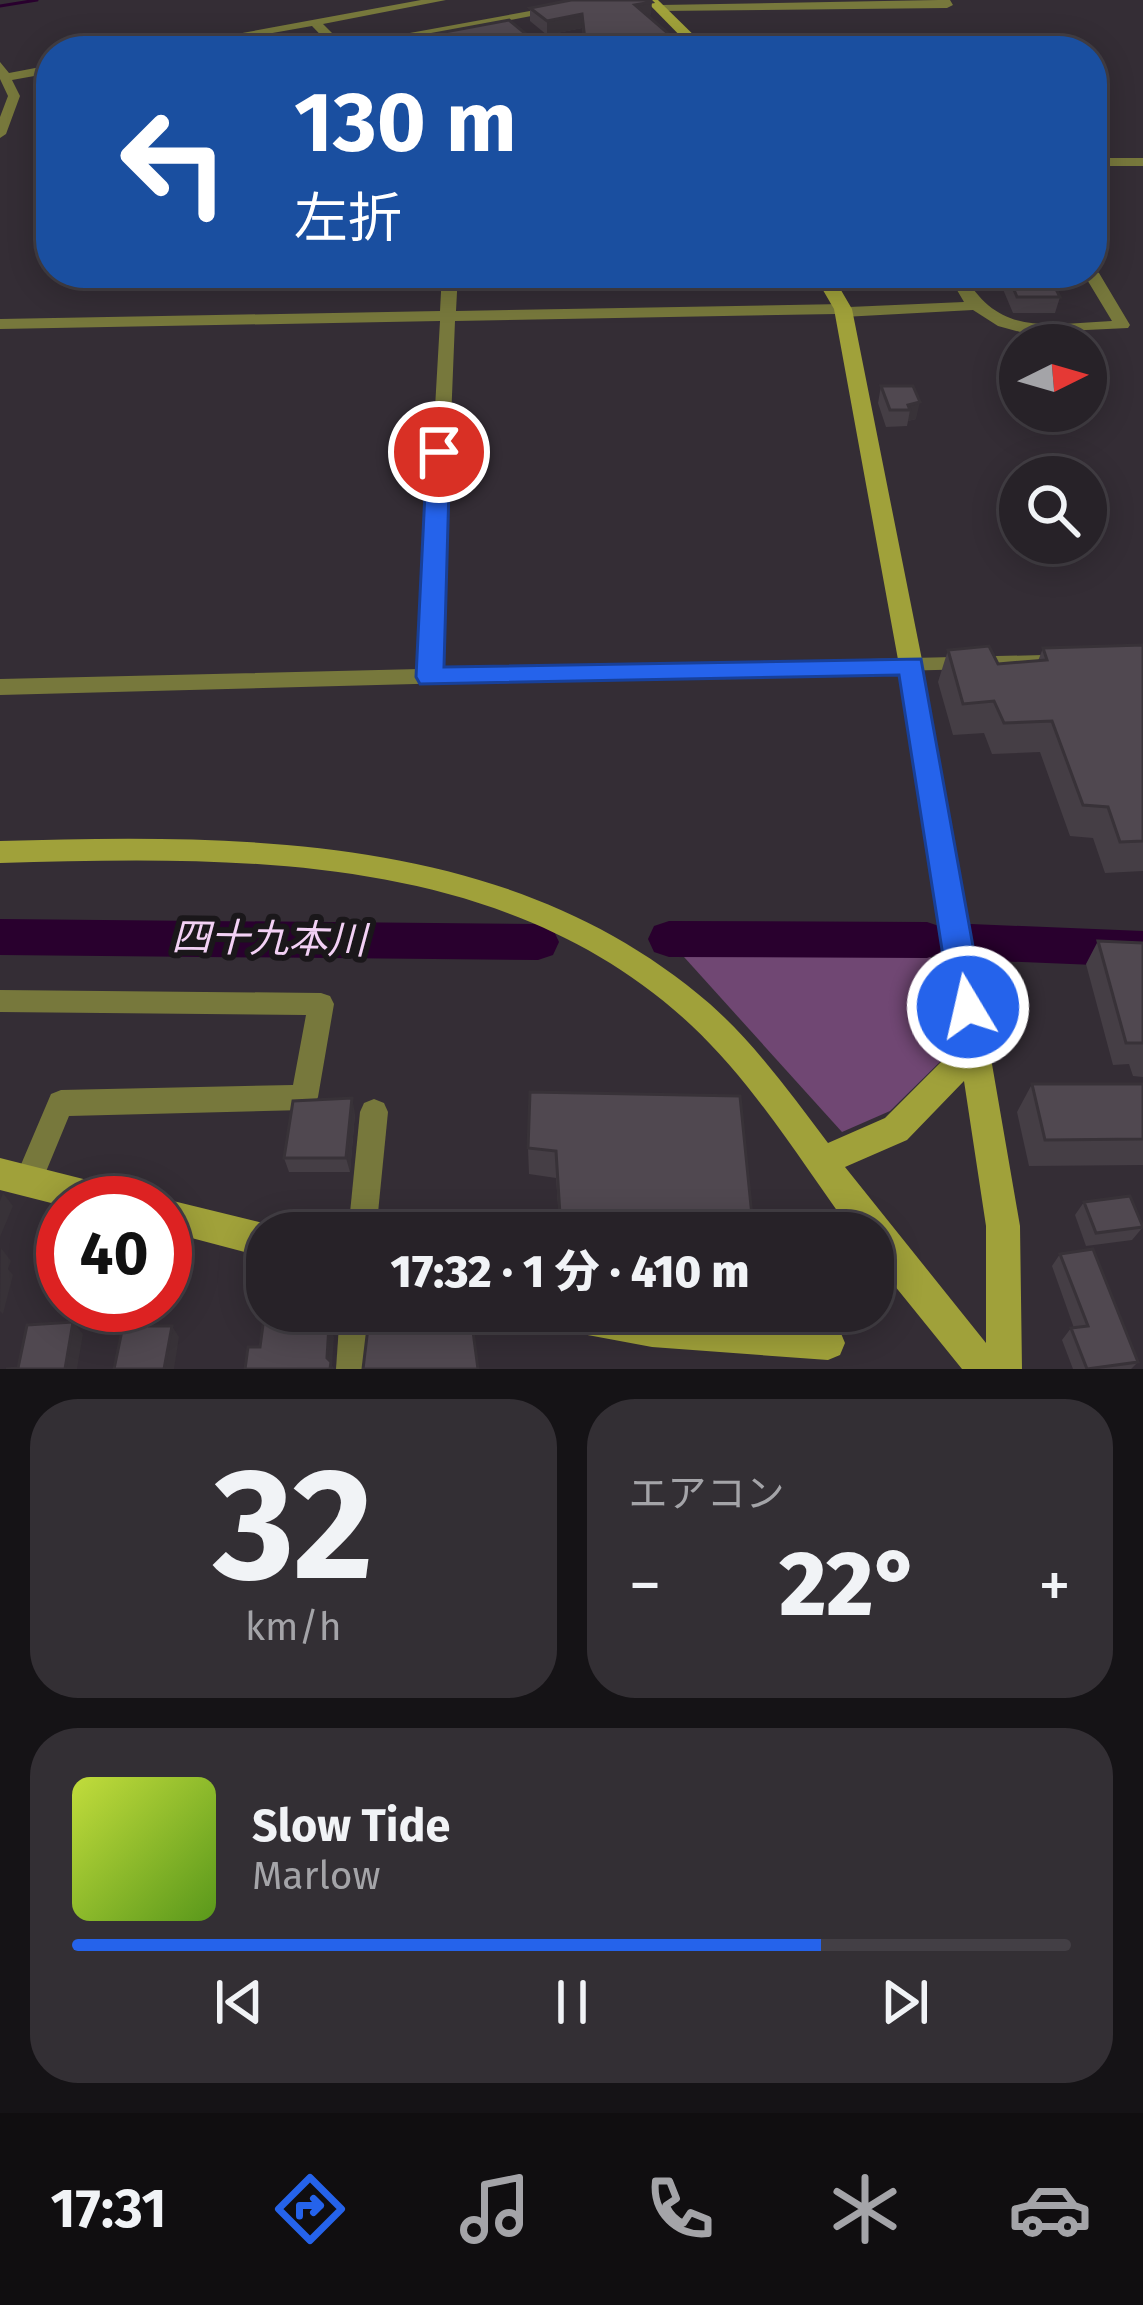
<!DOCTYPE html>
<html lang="ja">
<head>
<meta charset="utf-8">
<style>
  body { margin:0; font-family:"Fira Sans","Noto Sans JP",sans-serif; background:#332f34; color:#f1f3f6; height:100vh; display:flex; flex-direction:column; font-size:45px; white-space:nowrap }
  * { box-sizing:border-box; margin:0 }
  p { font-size:39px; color:#a4a4a8 }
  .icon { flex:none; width:66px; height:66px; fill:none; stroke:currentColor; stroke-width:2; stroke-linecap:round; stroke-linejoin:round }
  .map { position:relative; height:1369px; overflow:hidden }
  .details { display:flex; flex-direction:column; gap:30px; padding:30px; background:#151316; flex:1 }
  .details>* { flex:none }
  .guide { position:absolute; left:36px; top:36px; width:1071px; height:252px; border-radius:48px; box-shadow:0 6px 30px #0003,0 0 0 3px #433f45; background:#1a4fa0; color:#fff; overflow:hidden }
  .needle { width:78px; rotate:85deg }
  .tools { position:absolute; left:999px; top:324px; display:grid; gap:24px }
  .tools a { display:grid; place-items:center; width:108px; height:108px; border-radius:50%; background:#272228; box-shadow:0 6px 30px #0003,0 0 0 3px #433f45; font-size:60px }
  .speed { position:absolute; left:36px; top:1176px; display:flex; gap:24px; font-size:60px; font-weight:700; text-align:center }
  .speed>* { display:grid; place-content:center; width:156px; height:156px; border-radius:50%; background:#272228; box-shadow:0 6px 30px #0003,0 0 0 3px #433f45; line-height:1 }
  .speed .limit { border:18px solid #d22; background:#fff; color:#111 }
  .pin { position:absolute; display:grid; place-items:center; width:102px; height:102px; color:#fff; margin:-51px; border:6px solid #fff; border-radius:50%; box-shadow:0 3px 12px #0007 }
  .me { position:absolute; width:132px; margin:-66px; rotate:351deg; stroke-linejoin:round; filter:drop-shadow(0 0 9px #0008) }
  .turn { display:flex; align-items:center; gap:42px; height:252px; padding:0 60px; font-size:54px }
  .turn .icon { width:156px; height:156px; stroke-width:2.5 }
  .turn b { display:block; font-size:84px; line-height:102px }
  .big { font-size:90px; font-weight:800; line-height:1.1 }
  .details .card { flex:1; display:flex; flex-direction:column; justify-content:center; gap:18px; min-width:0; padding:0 42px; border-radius:48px; background:#332f34 }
  .details .dial { align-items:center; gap:0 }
  .dial b { font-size:156px; line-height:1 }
  .song { display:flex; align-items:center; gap:36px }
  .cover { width:144px; height:144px; border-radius:18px; background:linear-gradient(135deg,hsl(70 70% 55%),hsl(90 70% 35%)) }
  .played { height:12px; border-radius:6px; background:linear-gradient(90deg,#2563eb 75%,#433f45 75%) }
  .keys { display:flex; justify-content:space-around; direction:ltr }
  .heat { display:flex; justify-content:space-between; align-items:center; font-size:66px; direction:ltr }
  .details .tiles { flex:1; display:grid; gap:30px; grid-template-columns:1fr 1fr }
  .card:last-child { grid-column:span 2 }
  .trip { position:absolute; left:246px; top:1212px; width:648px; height:120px; border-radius:48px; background:#272228; box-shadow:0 6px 30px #0003,0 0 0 3px #433f45; font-weight:800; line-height:120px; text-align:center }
  .menu { display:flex; height:192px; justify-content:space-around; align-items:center; background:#100e10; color:#a4a4a8 }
  .menu .icon { width:84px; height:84px }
  .menu .current { color:#2563eb }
  .menu b { font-size:54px; color:#f1f3f6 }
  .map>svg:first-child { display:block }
  .green { fill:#704773 }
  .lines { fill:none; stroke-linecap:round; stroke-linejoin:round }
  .stream { stroke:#29002e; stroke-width:3 }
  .river { fill:#29002e; fill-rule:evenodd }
  .street { fill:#77783c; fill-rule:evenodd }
  .secondary { fill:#a0a13a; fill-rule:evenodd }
  .wall { fill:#453e45 }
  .shaded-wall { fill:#383238 }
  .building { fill:#504850; stroke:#383238; stroke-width:3 }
  .route { fill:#2563eb; stroke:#184099; stroke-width:3 }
  .labels { text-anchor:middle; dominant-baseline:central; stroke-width:12; stroke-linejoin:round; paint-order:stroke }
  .water-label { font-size:39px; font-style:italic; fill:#f3d1f5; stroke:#1a171a }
</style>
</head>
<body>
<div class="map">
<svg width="1143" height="1369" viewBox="0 0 1143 1369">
  <rect width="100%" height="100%" fill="#342d35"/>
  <polygon class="green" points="675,947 930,955 952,1050 890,1111 842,1132"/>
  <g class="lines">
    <polyline class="stream" points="0,6 37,0"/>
    <g class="river">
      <polygon points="0,919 538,924 553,929 559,942 553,955 538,960 0,955"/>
      <polygon points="669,921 927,922 942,927 948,940 942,953 927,958 669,957 654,952 648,939 654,926"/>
      <polygon points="971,924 1143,931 1143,967 971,960 956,955 950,942 956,929"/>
    </g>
    <g class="street">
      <polygon points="421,0 446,0 323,24 344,45 590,0 614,0 349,51 336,51 312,26 171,51 145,51"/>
      <polygon points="938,0 950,0 953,5 947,8 660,11 654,8 660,5"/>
      <polygon points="0,62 9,73 51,65 51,73 12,80 20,96 6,134 0,138 0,117 8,96 0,79"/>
      <rect x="1092" y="158" width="51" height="8"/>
      <path d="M1092,269l7,4 31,52 -2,3 -104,5 -26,-7 -25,-16 -130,7 -7,-3 -381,7 -14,348 602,-14 10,7 -3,5 -1050,28v-16l420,-10 20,-348 -440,8v-10l440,-8 2,-38h16l-2,38 387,-7 6,3 115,-5 -17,-29h16c36,65 84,51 149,48l-29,-48h9z"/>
      <polygon points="0,990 321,993 330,996 334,1004 318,1097 314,1106 304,1110 69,1116 38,1191 28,1195 18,1191 14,1181 51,1094 61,1090 293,1085 306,1015 0,1012"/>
      <polygon points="374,1099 384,1103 388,1112 376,1233 348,1233 360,1112 364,1103"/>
      <polygon points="340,1311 370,1311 366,1369 336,1369"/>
    </g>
    <g class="secondary">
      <polygon points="645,0 658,0 710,51 695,51"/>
      <path d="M813,273h18l21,36 71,356 97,561 2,143h-60l-89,-110v-26h-20c-51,-70 -98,-148 -162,-208 -186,-174 -453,-169 -691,-162v-22c246,-7 513,-8 710,163 45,40 82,91 118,139l57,-25 73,-73 -59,-380 -65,-356zM964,1081l22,145v117l-141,-176 62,-27z"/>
      <polygon points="0,1158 115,1187 127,1192 131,1203 63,1206 0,1190"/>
      <polygon points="165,1199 267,1224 280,1233 267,1233 267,1258 165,1231 165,1203 154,1203"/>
      <polygon points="533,1311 643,1311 828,1326 840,1331 845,1343 840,1355 828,1360 652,1347 550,1328 538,1323"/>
    </g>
  </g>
  <g class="wall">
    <polygon points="530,8 651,15 647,16 684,47 684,51 585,51 582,28 547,35 530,21"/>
    <polygon points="434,34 526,34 526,51 438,51 435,48"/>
    <polygon points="1005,273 1048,273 1060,297 1055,313 1013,313 1002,287"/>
    <polygon points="881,386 913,386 916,419 908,421 907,426 886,427 878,403"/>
    <polygon points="1143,645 1143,871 1105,873 1093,838 1070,836 1040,752 992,754 984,733 953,735 938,682 948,650 998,664 1038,661 1043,648"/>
    <polygon points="1098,941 1143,943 1143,1077 1133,1076 1129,1064 1113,1065 1086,964"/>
    <polygon points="1032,1084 1143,1084 1143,1165 1029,1166 1017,1112"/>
    <polygon points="530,1092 752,1216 747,1233 560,1233 556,1178 529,1174 528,1148"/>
    <polygon points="355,1113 350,1172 289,1172 284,1158"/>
    <polygon points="1084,1202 1143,1227 1132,1240 1086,1246 1075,1215"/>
    <polygon points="1060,1254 1138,1362 1131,1369 1073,1369 1062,1340 1071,1328 1074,1328 1052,1266"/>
  </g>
  <g class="shaded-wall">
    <polygon points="652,2 651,15 634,18 635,5"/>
    <polygon points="582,14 582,28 547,35 547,21"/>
    <polygon points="526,34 526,51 471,51"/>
    <polygon points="920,402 916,419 908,421 910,410 908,405"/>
    <polygon points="352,1098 355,1113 350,1172 346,1158"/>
    <polygon points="3,1193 13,1206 0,1237 0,1201"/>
    <polygon points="1,1248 11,1261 8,1269 13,1275 3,1314 0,1311"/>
    <polygon points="326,1311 330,1311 331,1315 330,1328 334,1337 332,1365 334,1369 330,1369 327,1358 324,1325"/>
    <polygon points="73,1322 83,1334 77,1369 65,1369"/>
    <polygon points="172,1326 179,1337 174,1369 164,1369"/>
  </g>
  <g class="building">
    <polygon points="571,0 650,0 652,2 635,5 684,47 586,49 582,14 547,21 530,8"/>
    <polygon points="509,20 526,34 521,35 525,39 471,51 451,51 434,34"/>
    <polygon points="1007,273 1048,273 1060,297 1017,297"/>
    <polygon points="881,386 913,386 920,402 908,405 910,410 890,410"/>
    <polygon points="1143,645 1143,841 1120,842 1108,807 1083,805 1052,721 1004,723 994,701 963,704 948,650 989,646 998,664 1047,660 1043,648"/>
    <polygon points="1098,941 1143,943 1143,1043 1126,1043"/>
    <polygon points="1032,1084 1143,1084 1143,1139 1045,1140"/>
    <polygon points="530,1092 740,1096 752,1216 560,1215 556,1151 528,1148"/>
    <polygon points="352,1098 346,1158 284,1158 293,1101"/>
    <polygon points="1130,1196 1143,1227 1096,1233 1084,1202"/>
    <polygon points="1093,1249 1138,1362 1087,1369 1071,1328 1088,1326 1060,1254"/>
    <polygon points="267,1295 267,1311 326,1311 324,1325 329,1325 327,1358 331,1362 330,1369 245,1369 248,1347 260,1347"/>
    <polygon points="370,1311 421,1311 420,1326 471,1316 478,1369 363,1369"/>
    <polygon points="152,1320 150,1326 172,1326 164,1369 114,1369 124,1321"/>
    <polygon points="73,1322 65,1369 6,1369 18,1368 27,1325"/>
  </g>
  <polygon class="route" points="439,445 450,452 444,667 921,659 984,1007 979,1018 968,1022 956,1018 951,1007 899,675 420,684 416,677 427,452"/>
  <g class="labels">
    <g class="water-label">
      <text transform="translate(269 939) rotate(1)">四十九本川</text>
    </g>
  </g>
</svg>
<div class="tools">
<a><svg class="needle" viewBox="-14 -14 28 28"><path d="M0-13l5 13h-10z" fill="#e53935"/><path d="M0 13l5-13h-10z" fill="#a4a4a8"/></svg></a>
<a><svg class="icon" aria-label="search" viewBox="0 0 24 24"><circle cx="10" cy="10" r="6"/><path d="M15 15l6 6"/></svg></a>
</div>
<div class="speed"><div class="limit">40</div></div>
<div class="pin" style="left:439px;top:452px;background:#d93025"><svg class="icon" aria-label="arrive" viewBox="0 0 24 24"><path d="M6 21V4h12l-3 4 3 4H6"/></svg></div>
<svg class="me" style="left:968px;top:1007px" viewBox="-20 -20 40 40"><circle r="17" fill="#2563eb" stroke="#fff" stroke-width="3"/><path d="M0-11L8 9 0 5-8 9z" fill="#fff"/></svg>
<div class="trip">17:32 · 1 分 · 410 m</div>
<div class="guide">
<div class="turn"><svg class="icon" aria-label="left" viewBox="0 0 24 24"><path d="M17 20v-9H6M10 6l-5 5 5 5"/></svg><div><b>130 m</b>左折</div></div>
</div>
</div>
<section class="details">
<div class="tiles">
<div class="card dial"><b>32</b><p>km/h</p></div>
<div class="card"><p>エアコン</p>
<div class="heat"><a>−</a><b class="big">22°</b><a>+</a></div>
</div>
<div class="card">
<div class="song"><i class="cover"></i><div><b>Slow Tide</b><p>Marlow</p></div></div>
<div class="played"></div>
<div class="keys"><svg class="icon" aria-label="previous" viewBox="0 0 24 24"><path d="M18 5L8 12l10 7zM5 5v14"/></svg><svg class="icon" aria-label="pause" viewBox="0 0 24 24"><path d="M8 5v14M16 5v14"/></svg><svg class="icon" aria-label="next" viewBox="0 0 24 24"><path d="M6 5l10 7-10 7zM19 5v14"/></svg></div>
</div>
</div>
</section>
<nav class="menu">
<b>17:31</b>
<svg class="icon current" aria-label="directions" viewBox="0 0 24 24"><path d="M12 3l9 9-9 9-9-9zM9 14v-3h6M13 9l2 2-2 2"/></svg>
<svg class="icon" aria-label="music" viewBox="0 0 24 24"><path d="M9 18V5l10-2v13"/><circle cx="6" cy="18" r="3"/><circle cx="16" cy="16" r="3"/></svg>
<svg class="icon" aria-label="phone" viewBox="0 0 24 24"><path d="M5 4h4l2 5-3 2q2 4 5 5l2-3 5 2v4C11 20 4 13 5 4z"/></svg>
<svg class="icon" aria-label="climate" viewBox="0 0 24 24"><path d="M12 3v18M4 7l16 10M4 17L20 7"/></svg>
<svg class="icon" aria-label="car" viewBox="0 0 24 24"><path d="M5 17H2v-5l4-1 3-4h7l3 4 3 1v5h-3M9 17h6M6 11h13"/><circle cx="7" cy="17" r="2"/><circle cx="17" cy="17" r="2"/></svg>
</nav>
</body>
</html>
